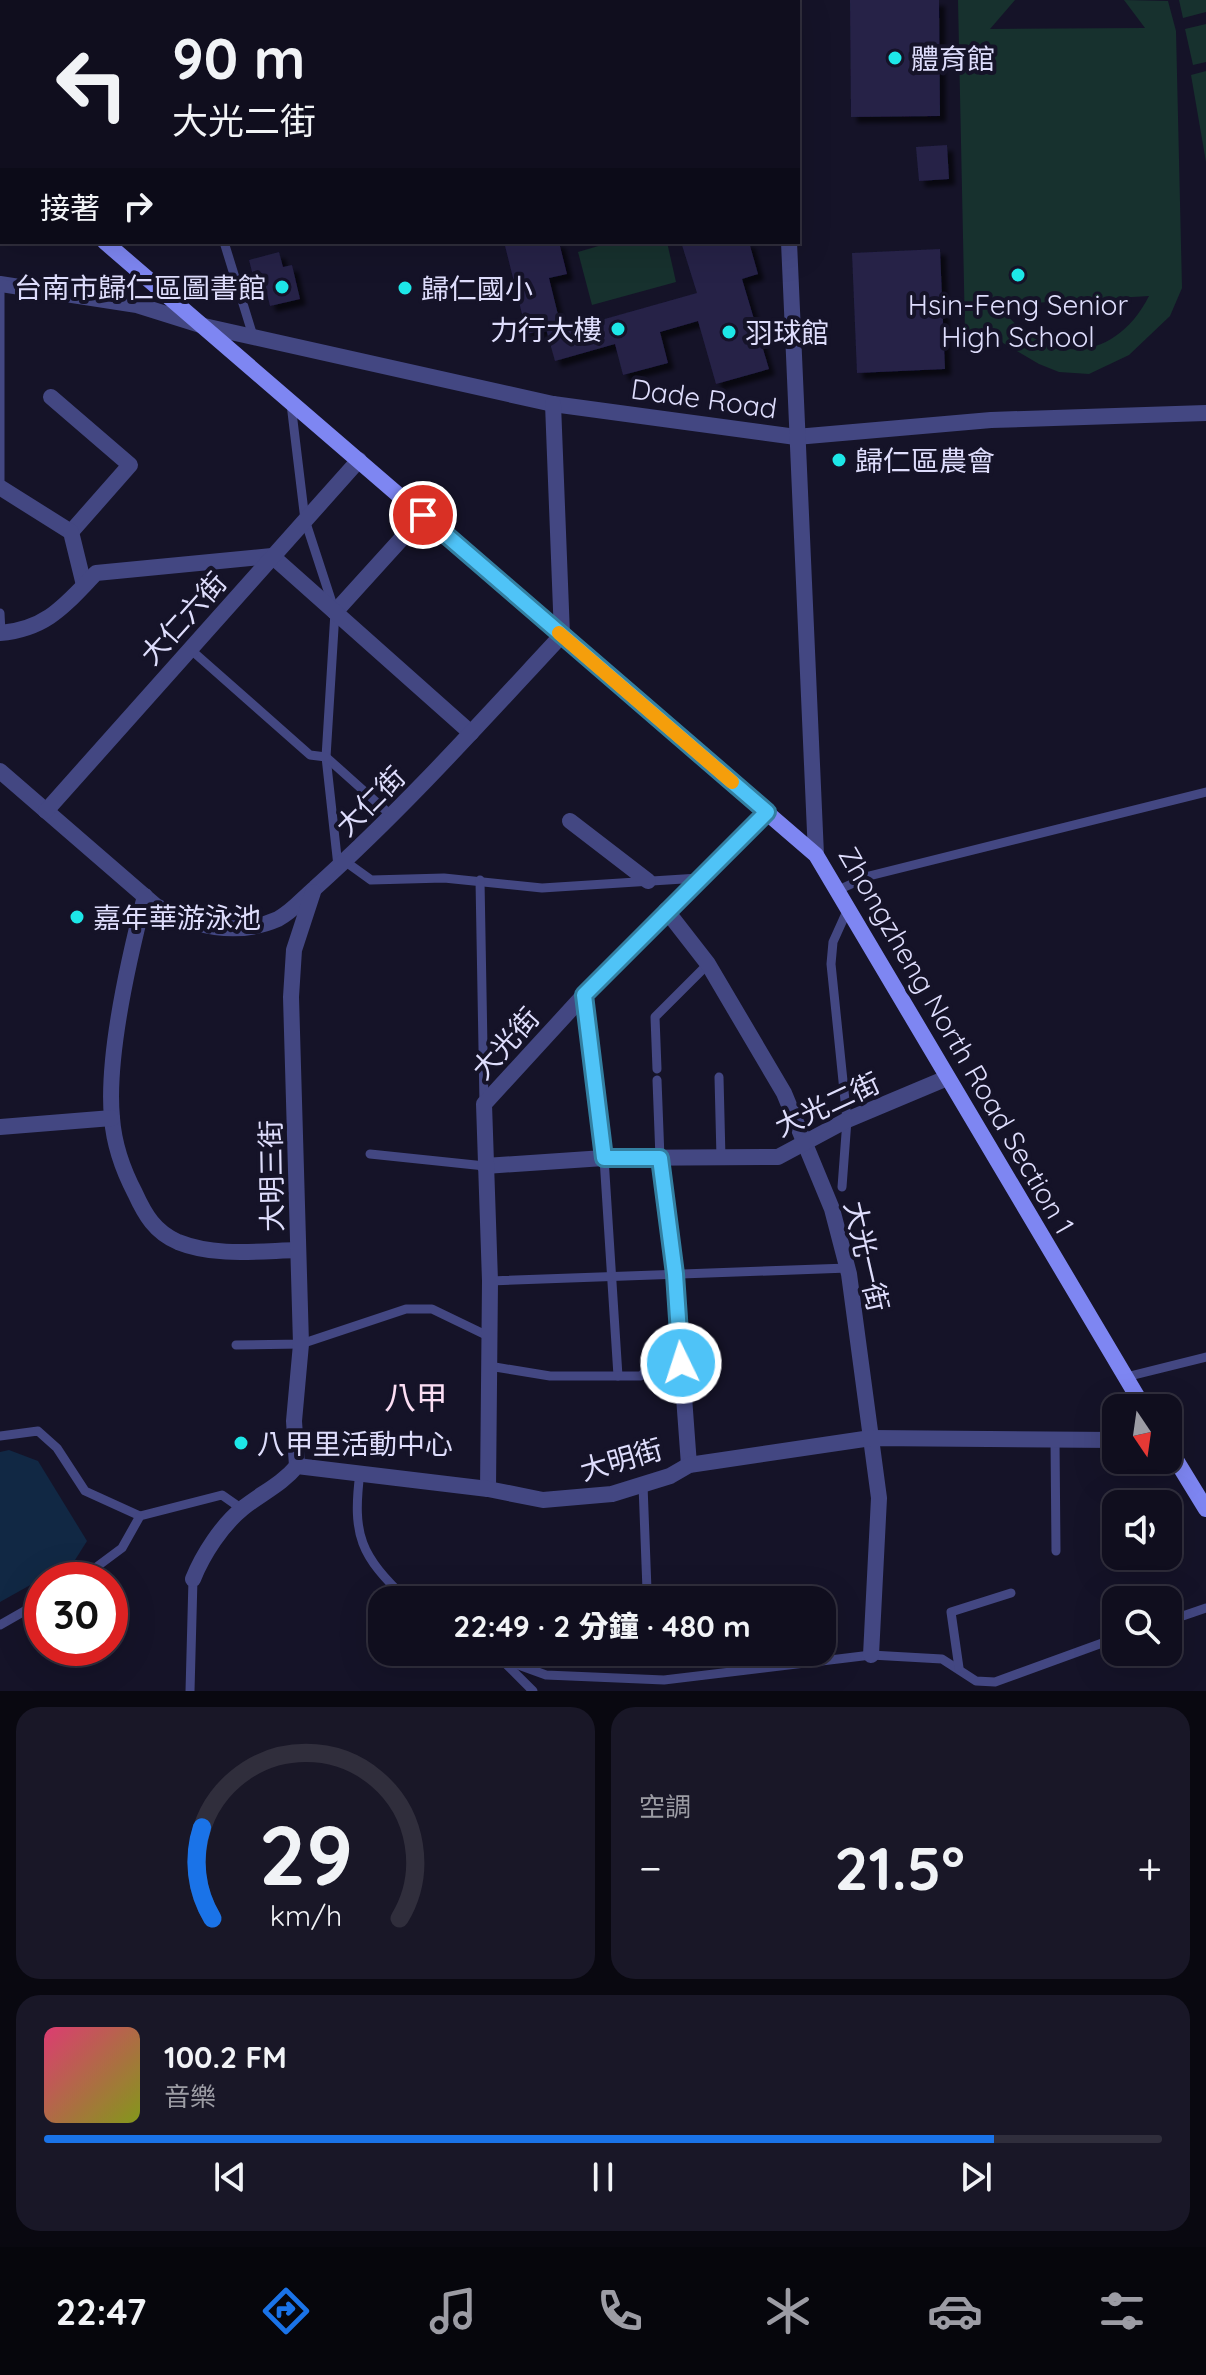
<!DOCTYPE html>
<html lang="zh-TW">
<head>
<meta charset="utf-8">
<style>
  body { margin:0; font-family:Quicksand,"Noto Sans TC",sans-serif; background:#191727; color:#f1f3f6; height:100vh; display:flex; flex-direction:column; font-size:30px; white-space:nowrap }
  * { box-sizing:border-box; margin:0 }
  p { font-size:26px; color:#9c9ca4 }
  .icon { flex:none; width:44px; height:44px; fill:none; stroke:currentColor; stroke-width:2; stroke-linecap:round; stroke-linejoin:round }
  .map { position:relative; height:1691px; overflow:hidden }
  .sheet { display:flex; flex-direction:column; gap:16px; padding:16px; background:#090810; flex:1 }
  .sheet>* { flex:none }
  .hud { position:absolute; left:0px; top:0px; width:800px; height:244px; box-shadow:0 8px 32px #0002,0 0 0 2px #302e3c; background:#100e1e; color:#f1f3f6; overflow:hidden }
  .needle { width:52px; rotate:167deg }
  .buttons { position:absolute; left:1102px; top:1394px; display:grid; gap:16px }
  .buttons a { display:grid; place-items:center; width:80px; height:80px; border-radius:16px; background:#100e1e; box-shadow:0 8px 32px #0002,0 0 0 2px #302e3c; font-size:40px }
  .speed { position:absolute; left:24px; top:1562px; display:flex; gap:16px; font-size:40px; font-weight:700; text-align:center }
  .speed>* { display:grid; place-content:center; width:104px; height:104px; border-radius:50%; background:#100e1e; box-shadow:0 8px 32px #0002,0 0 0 2px #302e3c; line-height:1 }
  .speed .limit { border:12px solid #d22; background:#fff; color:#111 }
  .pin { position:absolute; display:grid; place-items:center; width:68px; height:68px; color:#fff; margin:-34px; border:4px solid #fff; border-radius:50%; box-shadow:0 2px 8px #0007 }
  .me { position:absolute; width:88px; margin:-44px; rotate:356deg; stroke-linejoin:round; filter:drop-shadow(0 0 6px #0008) }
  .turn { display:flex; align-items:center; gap:28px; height:168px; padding:0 40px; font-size:36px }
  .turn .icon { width:104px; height:104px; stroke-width:2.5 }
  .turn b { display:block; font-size:56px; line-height:68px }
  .then { display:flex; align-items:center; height:76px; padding:0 40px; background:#0003; gap:16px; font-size:30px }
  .big { font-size:60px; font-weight:800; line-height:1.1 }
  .sheet .card { flex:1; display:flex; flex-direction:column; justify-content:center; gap:12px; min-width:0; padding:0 28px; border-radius:24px; background:#191727 }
  .sheet .dial { align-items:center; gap:0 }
  .dial svg { height:208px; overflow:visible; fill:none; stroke:#302e3c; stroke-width:7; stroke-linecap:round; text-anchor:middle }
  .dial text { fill:#f1f3f6; stroke:none }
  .song { display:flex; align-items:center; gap:24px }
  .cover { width:96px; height:96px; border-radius:12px; background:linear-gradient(135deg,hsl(340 70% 55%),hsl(70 70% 35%)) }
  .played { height:8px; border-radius:4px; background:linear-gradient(90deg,#1a73e8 85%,#302e3c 85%) }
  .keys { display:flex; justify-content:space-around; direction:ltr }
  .heat { display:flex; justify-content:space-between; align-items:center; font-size:44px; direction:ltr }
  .sheet .tiles { flex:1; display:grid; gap:16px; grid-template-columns:1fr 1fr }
  .card:last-child { grid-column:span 2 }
  .trip { position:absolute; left:368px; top:1586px; width:468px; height:80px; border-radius:24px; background:#100e1e; box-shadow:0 8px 32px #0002,0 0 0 2px #302e3c; font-weight:800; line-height:80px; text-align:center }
  .tabs { display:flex; height:128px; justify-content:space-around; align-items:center; background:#06060c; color:#9c9ca4 }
  .tabs .icon { width:56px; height:56px }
  .tabs .selected { color:#1a73e8 }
  .tabs b { font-size:36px; color:#f1f3f6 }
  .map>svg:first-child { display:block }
  .green { fill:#17312e; fill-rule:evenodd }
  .water { fill:#112844 }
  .building { fill:#252147; filter:url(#shadow) }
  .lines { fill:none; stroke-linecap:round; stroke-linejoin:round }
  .service { stroke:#434782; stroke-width:9 }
  .minor { stroke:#434782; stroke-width:16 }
  .tertiary { stroke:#434782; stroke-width:16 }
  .secondary { stroke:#7e86f2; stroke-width:16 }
  .route-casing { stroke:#337fa1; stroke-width:20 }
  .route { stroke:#4fc3f7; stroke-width:14 }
  .slow { stroke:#f59e0b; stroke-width:14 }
  .poi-dot { fill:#1de7e8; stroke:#151328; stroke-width:3 }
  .labels { text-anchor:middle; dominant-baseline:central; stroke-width:8; stroke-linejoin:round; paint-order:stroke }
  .poi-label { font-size:28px; fill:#deddfc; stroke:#151328; text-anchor:start }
  .street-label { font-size:28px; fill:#deddfc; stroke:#151328 }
  .quarter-label { font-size:32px; fill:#fcdff4; stroke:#151328 }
</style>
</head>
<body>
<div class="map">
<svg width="1206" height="1691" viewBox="0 0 1206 1691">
  <defs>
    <filter id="shadow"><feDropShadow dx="6" dy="6" stdDeviation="2" flood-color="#0009"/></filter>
  </defs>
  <rect width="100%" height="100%" fill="#151328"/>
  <g class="green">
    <path d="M958,0h57l-25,29 155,-1 -21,-28 44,1 8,30 6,257 -12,28 -41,39 -40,19 -30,-2 -20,-8 -36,-21 -14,-16 -1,4 -23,1zM1149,296c-35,69 -106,70 -150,9z"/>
    <polygon points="1179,0 1206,0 1206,12 1183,18"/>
    <polygon points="1206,24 1206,62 1193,65 1185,29"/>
    <polygon points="1206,71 1206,162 1191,75"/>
    <polygon points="612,242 667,242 676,282 592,305 578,252"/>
  </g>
  <polygon class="water" points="9,1450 38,1461 87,1541 75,1560 0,1602 0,1452"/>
  <g class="building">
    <polygon points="850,0 939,0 940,116 851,117"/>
    <polygon points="947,145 949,179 919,181 916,147"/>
    <polygon points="504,242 559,242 567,274 549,278 562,331 697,293 681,242 749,242 758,274 742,279 769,369 716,384 698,321 660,332 668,363 623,375 615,344 555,361 546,329 527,334"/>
    <polygon points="940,249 945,369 857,373 852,253"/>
    <polygon points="279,252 283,267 292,265 300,299 270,306 262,273 253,276 249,260"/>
  </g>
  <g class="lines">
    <g class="service">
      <polyline points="37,0 38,2"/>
      <polyline points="151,0 151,2"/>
      <polyline points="591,0 592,2"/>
      <polyline points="738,2 747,0"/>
      <polyline points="0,138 2,137"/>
      <polyline points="224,242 253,336"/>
      <polyline points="291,404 305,520 335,612 326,757 338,866"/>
      <polyline points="0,490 0,284"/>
      <polyline points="0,613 1,633"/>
      <polyline points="190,649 310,755 326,757 393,817"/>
      <polyline points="346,862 371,880 444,878 542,888 699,878"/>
      <polyline points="480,880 484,1104"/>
      <polyline points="836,891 869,876 1206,792"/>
      <polyline points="584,995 604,1158 618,1376"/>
      <polyline points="657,1069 655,1017 708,964"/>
      <polyline points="719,1077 721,1158"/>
      <polyline points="657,1080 660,1158"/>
      <polyline points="370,1154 485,1166"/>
      <polyline points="842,1187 847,1120 831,964 833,942 847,911"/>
      <polyline points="490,1281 848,1268"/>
      <polyline points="236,1345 301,1344 406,1309 432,1309 488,1336"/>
      <polyline points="489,1366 550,1376 641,1376 651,1365 681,1363"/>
      <polyline points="1126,1377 1206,1357"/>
      <polyline points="0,1436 38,1431 57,1448 85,1491 140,1516"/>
      <polyline points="1055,1439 1056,1551"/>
      <path d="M360,1472c-8,64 0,83 47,128"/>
      <polyline points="643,1485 647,1590"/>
      <polyline points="79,1580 122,1548 140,1516 222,1495 242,1509"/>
      <polyline points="1168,1621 1206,1608"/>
      <polyline points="0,1625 42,1601"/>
      <polyline points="483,1652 546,1675 664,1680 871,1655 942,1659 976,1681 995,1682 1116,1638"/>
      <polyline points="504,1662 533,1691"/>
      <polyline points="959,1668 951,1612 1011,1593"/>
      <polyline points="190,1691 193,1579"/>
    </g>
    <g class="minor">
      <polyline points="0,284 137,305 204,326 553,404 796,437 991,420 1206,413"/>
      <polyline points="51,397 130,465 71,532"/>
      <polyline points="1,488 71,532 84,585"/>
      <polyline points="335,612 423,515"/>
      <path d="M0,633c47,-4 65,-28 96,-60l176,-17 199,177"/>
      <path d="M0,771l156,135c36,21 81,31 122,13 15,-8 24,-20 37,-31 88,-79 166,-166 247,-253l-9,-231"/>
      <polyline points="46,811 359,460"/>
      <polyline points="570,821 648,881"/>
      <path d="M145,896c-16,62 -39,160 -33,222 2,27 11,52 23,75 10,22 20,39 43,49 37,15 81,9 120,8"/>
      <polyline points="666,910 708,964 784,1093 832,1209 849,1274 879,1498 871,1655"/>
      <polyline points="0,1127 112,1118"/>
      <polyline points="660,1158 675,1274 689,1465"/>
      <polyline points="485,1166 604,1158 778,1157 847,1120 947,1078"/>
      <polyline points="297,1466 294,1421 301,1344 291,997 294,950 313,892"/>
      <polyline points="488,1489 490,1281 484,1104 584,995 767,812"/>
      <path d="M193,1579c10,-25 29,-54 50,-71 19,-15 39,-24 54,-42l191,23 55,11 69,-6 58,-18 19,-11 182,-27 245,2"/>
    </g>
    <g class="tertiary">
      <polyline points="782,0 782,2"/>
      <polyline points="789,242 816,855"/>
    </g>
    <g class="secondary">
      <polyline points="0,152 2,153"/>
      <polyline points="105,242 816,855 1144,1408"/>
      <polyline points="1168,1447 1206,1509"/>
    </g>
  </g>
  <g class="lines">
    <g class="route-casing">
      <polyline id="route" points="423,515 767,812 584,995 604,1158 660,1158 675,1274 681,1363"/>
    </g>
    <use href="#route" class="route"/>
    <polyline class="slow" points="559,633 732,782"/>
  </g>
  <g class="poi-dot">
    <circle cx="895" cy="58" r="8"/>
    <circle cx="1018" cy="275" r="8"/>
    <circle cx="282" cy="287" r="8"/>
    <circle cx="405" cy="288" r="8"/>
    <circle cx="618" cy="329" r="8"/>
    <circle cx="729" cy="332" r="8"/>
    <circle cx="839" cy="460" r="8"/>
    <circle cx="77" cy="917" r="8"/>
    <circle cx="241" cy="1443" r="8"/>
  </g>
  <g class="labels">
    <g class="poi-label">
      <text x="911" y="58">體育館</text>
      <text x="266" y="287" text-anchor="end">台南市歸仁區圖書館</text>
      <text x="421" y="288">歸仁國小</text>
      <text x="1018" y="304" text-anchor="middle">Hsin-Feng Senior<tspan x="1018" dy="32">High School</tspan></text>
      <text x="602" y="329" text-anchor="end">力行大樓</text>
      <text x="745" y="332">羽球館</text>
      <text x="855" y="460">歸仁區農會</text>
      <text x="93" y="917">嘉年華游泳池</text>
      <text x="257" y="1443">八甲里活動中心</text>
    </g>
    <g class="street-label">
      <text transform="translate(704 398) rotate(8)">Dade Road</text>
      <text transform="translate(183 618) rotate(-48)">大仁六街</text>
      <text transform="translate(370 801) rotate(-45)">大仁街</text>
      <text transform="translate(957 1040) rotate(60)">Zhongzheng North Road Section 1</text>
      <text transform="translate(505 1043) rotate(-48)">大光街</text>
      <text transform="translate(827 1104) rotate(-25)">大光二街</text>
      <text transform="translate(271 1176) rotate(-91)">大明三街</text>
      <text transform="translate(867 1256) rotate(77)">大光一街</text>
      <text transform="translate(621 1459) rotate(-16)">大明街</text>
    </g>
    <g class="quarter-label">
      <text x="416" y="1397">八甲</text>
    </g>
  </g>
</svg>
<div class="buttons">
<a><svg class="needle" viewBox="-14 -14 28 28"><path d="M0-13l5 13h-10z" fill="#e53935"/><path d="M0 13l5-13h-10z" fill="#9c9ca4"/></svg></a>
<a><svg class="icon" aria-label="sound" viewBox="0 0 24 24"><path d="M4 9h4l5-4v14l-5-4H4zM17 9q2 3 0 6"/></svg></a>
<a><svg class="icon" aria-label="search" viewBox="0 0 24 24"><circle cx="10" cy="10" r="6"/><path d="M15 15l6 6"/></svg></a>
</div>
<div class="speed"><div class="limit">30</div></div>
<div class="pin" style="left:423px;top:515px;background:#d93025"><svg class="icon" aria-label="arrive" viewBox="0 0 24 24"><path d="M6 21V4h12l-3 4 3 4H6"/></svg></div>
<svg class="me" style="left:681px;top:1363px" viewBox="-20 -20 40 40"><circle r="17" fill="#4fc3f7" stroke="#fff" stroke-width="3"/><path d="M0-11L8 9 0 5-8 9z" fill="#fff"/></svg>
<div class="trip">22:49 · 2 分鐘 · 480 m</div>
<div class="hud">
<div class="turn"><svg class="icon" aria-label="left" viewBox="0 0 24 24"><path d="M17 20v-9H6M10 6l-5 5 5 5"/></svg><div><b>90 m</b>大光二街</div></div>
<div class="then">接著<svg class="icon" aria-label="right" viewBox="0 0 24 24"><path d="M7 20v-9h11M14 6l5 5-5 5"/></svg></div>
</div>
</div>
<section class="sheet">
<div class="tiles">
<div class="card dial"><svg viewBox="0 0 100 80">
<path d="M14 69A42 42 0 1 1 86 69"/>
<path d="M14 69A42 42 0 0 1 10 34" stroke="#1a73e8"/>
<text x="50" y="56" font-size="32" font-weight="700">29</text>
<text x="50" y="72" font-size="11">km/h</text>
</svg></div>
<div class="card"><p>空調</p>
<div class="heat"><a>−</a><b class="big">21.5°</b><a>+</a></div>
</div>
<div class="card">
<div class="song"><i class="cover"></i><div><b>100.2 FM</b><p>音樂</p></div></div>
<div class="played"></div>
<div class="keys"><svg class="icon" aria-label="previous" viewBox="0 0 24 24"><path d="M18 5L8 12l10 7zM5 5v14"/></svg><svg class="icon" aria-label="pause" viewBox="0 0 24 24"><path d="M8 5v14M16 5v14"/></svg><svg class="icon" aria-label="next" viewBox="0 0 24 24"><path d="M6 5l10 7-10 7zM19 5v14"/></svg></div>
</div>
</div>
</section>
<nav class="tabs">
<b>22:47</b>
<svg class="icon selected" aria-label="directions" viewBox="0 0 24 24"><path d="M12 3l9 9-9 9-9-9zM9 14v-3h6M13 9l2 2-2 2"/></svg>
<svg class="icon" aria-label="music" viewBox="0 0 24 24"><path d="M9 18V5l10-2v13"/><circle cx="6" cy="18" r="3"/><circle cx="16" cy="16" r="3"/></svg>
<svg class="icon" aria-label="phone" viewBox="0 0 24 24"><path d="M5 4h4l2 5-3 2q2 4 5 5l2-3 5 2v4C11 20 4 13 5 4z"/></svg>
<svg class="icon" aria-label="climate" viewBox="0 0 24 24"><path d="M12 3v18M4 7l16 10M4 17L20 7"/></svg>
<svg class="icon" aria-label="car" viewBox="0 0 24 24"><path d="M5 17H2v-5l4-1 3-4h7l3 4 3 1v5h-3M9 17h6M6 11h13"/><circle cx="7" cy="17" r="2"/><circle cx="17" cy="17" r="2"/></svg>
<svg class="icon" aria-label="filters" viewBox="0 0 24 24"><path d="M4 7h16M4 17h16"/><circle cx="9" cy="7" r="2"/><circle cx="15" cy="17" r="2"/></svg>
</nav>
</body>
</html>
